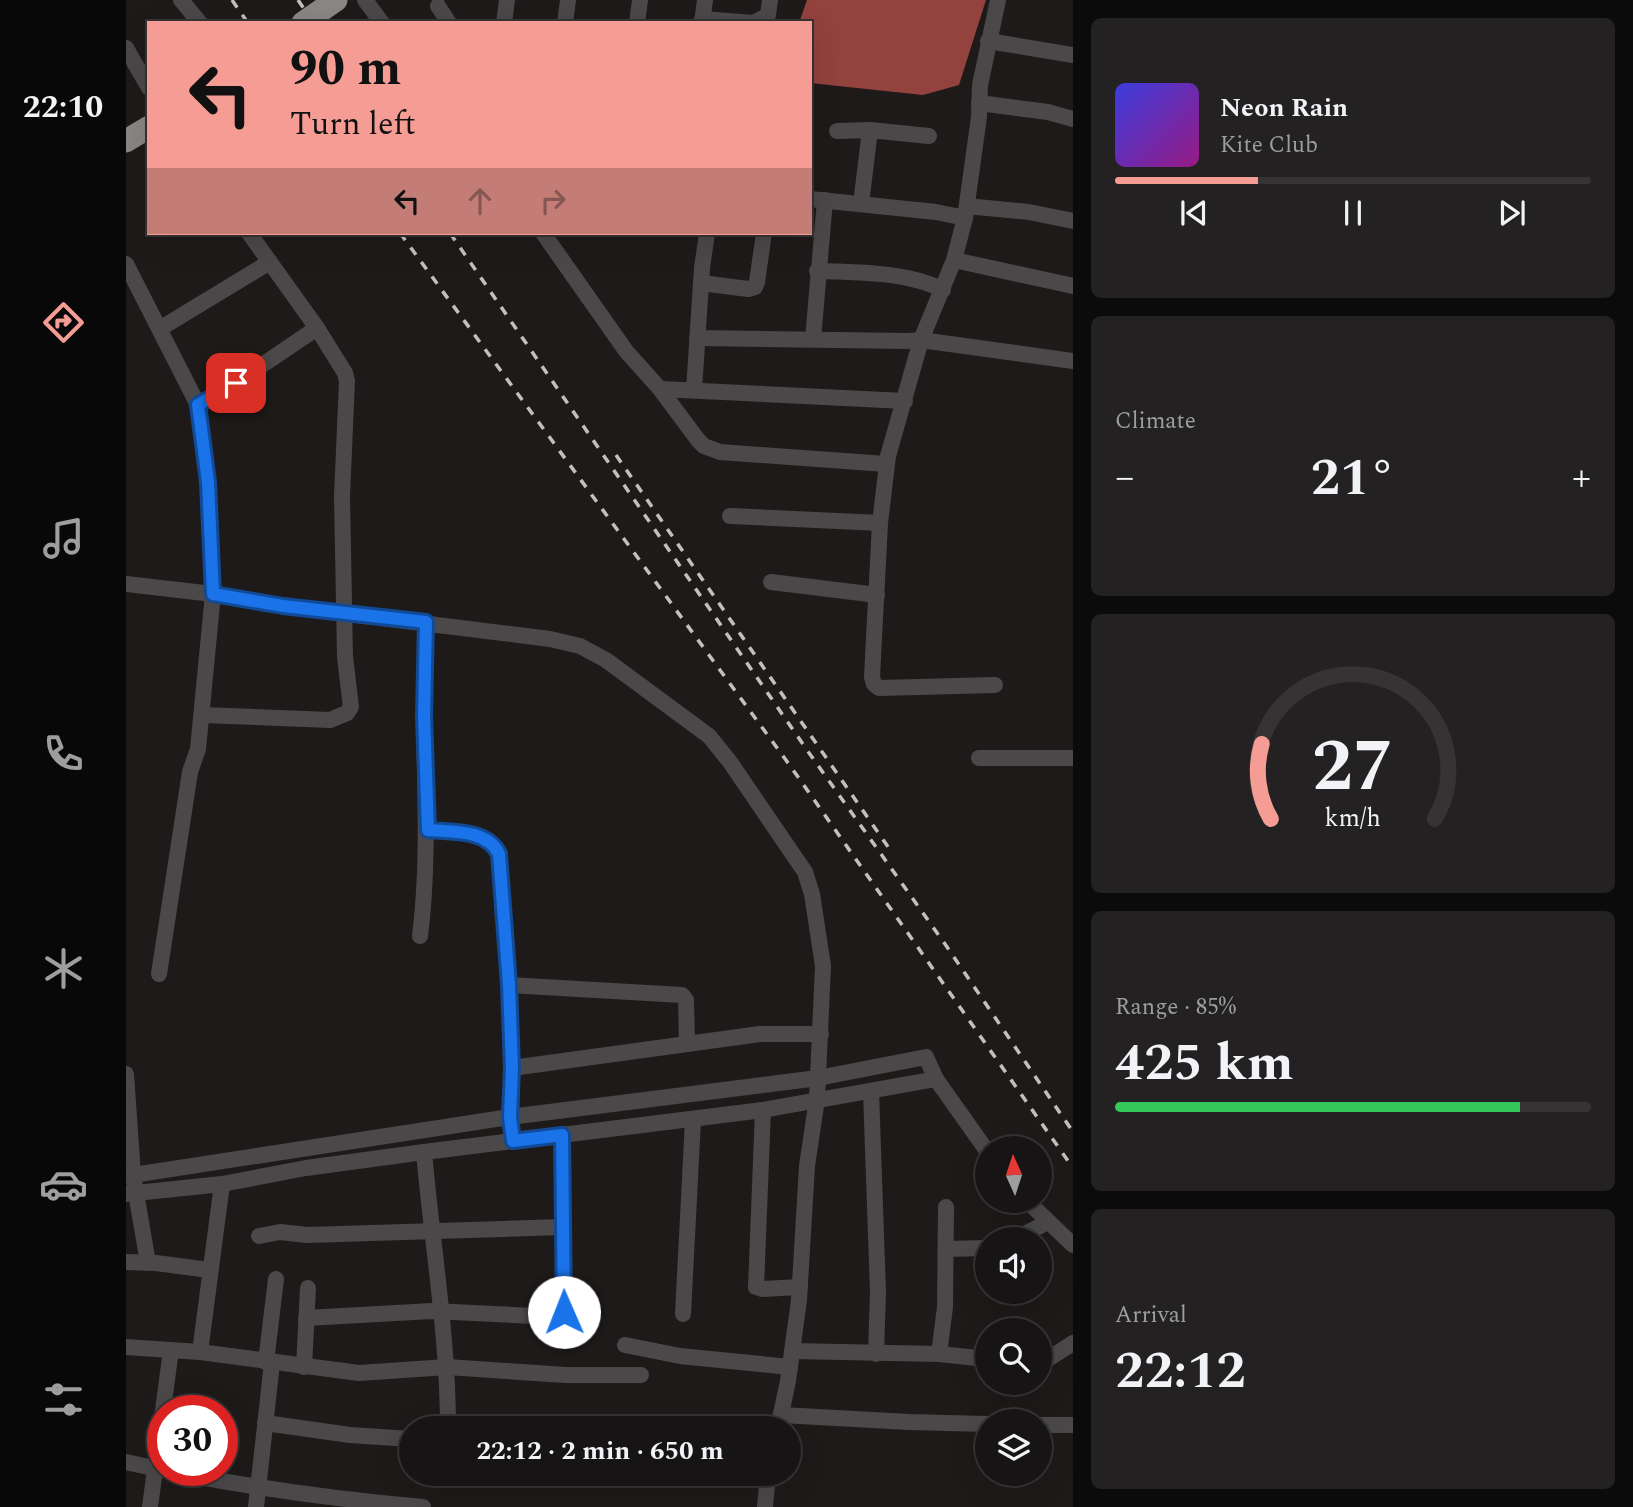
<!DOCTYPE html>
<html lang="en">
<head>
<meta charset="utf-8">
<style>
  body { margin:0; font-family:Spectral,serif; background:#232122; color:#f1f3f6; height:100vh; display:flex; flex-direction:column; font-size:26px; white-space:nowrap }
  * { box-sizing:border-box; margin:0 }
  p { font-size:23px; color:#9e9ea0 }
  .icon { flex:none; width:38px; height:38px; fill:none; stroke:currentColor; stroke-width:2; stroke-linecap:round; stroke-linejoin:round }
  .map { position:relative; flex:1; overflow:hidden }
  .side { display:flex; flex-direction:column; gap:18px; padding:18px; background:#0c0b0b; width:560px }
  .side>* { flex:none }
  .guide { position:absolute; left:21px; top:21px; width:665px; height:214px; border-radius:0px; box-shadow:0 7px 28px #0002,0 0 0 2px #353334; background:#f59c94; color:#111; overflow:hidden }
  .needle { width:46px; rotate:357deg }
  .fabs { position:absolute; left:849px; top:1136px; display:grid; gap:14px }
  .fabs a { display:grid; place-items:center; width:77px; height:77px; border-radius:50%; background:#161414; box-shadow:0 7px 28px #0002,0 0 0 2px #353334; font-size:35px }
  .speed { position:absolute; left:21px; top:1395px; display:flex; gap:14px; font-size:35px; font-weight:700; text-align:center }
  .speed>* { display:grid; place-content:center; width:91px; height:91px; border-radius:50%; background:#161414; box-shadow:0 7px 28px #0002,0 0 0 2px #353334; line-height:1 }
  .speed .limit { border:10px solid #d22; background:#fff; color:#111 }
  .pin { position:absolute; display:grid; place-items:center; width:60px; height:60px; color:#fff; margin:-30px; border-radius:14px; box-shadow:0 4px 10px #0006 }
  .me { position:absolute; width:77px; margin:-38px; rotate:359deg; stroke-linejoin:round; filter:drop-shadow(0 0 5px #0008) }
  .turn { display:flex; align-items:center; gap:24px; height:147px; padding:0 28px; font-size:32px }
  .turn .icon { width:91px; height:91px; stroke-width:2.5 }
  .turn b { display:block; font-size:49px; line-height:60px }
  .lanes { display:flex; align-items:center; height:66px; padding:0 28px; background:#0003; justify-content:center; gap:35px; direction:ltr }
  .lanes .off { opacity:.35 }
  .big { font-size:52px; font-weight:700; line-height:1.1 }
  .side .tile { flex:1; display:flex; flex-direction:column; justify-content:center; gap:10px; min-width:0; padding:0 24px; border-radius:10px; background:#232122 }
  .side .dial { align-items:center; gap:0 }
  .dial svg { height:182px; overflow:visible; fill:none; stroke:#353334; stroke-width:7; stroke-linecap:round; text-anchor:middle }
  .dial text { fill:#f1f3f6; stroke:none }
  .song { display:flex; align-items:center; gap:21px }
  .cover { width:84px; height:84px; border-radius:10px; background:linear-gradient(135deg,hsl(240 70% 55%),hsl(310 70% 35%)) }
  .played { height:7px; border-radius:4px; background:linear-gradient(90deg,#f59c94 30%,#353334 30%) }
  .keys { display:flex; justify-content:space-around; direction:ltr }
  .heat { display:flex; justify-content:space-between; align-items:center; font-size:38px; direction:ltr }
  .charge { height:10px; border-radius:5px; background:linear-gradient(90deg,#34c759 85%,#353334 0) }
  .trip { position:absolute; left:273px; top:1416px; width:402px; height:70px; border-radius:35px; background:#161414; box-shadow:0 7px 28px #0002,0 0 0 2px #353334; font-weight:700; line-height:70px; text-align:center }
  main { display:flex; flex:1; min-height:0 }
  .tab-bar { display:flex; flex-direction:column; width:126px; justify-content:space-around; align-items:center; background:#090808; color:#9e9ea0 }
  .tab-bar .icon { width:49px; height:49px }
  .tab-bar .current { color:#f59c94 }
  .tab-bar b { font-size:32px; color:#f1f3f6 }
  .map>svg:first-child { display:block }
  .water { fill:#93423d }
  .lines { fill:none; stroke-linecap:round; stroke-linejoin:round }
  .minor { stroke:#4a4848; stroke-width:16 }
  .highway { stroke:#8b8686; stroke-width:23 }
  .rail { stroke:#c2c0bf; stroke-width:3.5; stroke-dasharray:9 9; stroke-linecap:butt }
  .highway-bridge { stroke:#8b8686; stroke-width:23 }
  .route-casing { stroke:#114b97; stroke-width:18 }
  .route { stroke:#1a73e8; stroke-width:12 }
</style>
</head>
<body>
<main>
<nav class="tab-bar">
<b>22:10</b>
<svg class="icon current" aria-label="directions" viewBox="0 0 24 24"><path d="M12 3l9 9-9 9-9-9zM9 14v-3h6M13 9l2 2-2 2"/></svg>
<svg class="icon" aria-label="music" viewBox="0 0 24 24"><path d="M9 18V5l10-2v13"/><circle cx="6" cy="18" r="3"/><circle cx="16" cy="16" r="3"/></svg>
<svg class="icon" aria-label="phone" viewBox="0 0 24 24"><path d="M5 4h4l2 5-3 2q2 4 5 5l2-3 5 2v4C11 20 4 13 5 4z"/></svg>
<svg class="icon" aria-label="climate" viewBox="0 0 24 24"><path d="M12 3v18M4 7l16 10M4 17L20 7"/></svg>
<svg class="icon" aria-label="car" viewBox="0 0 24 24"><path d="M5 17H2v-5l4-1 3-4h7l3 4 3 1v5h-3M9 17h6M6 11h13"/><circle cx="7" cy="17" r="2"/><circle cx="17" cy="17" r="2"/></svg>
<svg class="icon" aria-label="filters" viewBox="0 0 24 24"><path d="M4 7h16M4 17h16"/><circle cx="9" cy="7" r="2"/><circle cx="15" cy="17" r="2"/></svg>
</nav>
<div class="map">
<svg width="947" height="1507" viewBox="0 0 947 1507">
  <rect width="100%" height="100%" fill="#1e1a1a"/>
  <polygon class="water" points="681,0 860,0 833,85 797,95 684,83 684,23 673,23"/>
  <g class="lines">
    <g class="minor">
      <polyline points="55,0 74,23"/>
      <polyline points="239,0 256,23"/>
      <polyline points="312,6 323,23"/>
      <polyline points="576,19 628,23"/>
      <polyline points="378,23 381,0"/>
      <polyline points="439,23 442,0"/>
      <polyline points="511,23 514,0"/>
      <polyline points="576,23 579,0"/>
      <polyline points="628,23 642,15 644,0"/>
      <polyline points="862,41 947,55"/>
      <polyline points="0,48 23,88"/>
      <polyline points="853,103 922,112 947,119"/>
      <polyline points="711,131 744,130 803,136"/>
      <polyline points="684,199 810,212 839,218 853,117 854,85 872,0"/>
      <polyline points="735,204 744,130"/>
      <polyline points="841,206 903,212 947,221"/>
      <polyline points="839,218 828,260 795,340 762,456 754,523 746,677 748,684 753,688 869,685"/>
      <polyline points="417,233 500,351 534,389 572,440 578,446 594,452 760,464"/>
      <polyline points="828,260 947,286"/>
      <polyline points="0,264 72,405 82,482 87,594 0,584"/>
      <path d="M691,271c39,1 92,1 126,19"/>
      <polyline points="575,283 622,289 629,287 631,282 638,233"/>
      <polyline points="35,328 144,262"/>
      <polyline points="571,338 782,341 795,340 947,361"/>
      <polyline points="687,339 699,200"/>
      <polyline points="534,389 779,401"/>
      <polyline points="568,390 576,268 581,233"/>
      <polyline points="72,405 89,397 191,328"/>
      <polyline points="604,516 754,523"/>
      <polyline points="645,582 751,595"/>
      <polyline points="76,715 204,720 221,713 225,707 219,657 216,496 221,381 219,373 191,328 123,233"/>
      <polyline points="853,758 947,758"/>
      <path d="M302,830c23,2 59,-1 71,24l10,131 3,83 -1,60"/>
      <path d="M294,936c9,-72 5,-143 4,-216 -1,-33 2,-65 2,-98"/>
      <polyline points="33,974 64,772 72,749 87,594 157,606 424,639 454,646 480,660 583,736 604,762 679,872 686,894 697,966 691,1099 681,1166 673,1300 662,1381 652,1428"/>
      <polyline points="383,985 556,995 560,1000 561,1043"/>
      <polyline points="386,1068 634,1034 695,1034"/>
      <polyline points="0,1074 7,1175 22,1263"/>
      <polyline points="745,1091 752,1292 750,1354"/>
      <polyline points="637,1110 630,1287 636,1289 674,1287"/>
      <path d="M298,1152c8,92 24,183 24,276"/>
      <polyline points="0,1176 384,1117 692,1078 800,1057 810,1079 861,1151"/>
      <polyline points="0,1194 96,1184 180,1168 298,1152 637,1110 810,1079"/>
      <polyline points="900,1200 947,1245"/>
      <polyline points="133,1236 154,1232 181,1235 436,1227"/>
      <polyline points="889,1239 922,1222"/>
      <polyline points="820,1249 861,1248"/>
      <polyline points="0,1262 30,1263 83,1270"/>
      <polyline points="557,1314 567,1120"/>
      <polyline points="180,1318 306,1311 429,1317 436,1315 438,1309 436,1135"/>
      <polyline points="499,1345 554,1356 664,1367"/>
      <polyline points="0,1347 74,1352 233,1373 321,1367 439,1375 515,1375"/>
      <polyline points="666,1351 813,1354 861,1359"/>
      <polyline points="74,1352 96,1184"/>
      <polyline points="813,1354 819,1307 820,1207"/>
      <polyline points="914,1361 922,1359 947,1343"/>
      <polyline points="140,1362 150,1279"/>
      <polyline points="178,1367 182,1288"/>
      <polyline points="655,1415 783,1422 861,1424"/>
      <polyline points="139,1423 224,1435 285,1439"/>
      <polyline points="914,1425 947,1425"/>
      <path d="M0,1462c98,22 196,36 297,45"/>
      <polyline points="24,1507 45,1350"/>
      <polyline points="130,1507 146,1363"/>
      <polyline points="639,1507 642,1474"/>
    </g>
    <polyline class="highway" points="0,141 23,127"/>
    <g class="rail">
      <polyline points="106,0 122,23"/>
      <polyline points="172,0 188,23"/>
      <polyline points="274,233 665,767 947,1168"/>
      <polyline points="324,233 681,750 819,944 947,1132"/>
      <polyline points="490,455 767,854"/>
    </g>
    <polyline class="highway-bridge" points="177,23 210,0"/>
  </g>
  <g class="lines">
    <g class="route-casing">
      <path id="route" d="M110,383l-38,22 10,77 5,112 70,12 143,16 -2,94 4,114c23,2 59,-1 71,24l10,131 3,83 -2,49 3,24 49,-6 2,177"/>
    </g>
    <use href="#route" class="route"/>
  </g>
</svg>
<div class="fabs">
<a><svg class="needle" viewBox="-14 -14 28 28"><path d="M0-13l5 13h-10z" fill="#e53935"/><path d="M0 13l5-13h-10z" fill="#9e9ea0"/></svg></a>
<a><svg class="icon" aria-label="sound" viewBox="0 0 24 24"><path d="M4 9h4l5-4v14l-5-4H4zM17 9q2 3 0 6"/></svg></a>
<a><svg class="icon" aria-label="search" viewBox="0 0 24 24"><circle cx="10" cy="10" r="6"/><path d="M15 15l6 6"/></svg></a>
<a><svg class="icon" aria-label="layers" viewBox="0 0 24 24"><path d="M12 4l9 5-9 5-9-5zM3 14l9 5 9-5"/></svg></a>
</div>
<div class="speed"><div class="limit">30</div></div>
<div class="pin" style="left:110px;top:383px;background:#d93025"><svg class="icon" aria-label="arrive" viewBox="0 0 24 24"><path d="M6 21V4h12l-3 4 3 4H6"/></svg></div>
<svg class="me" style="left:438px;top:1312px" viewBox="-20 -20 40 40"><circle r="19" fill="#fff"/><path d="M0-13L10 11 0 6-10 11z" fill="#1a73e8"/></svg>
<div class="trip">22:12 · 2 min · 650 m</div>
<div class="guide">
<div class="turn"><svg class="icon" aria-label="left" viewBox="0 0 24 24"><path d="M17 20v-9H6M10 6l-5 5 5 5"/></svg><div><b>90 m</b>Turn left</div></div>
<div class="lanes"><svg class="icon" aria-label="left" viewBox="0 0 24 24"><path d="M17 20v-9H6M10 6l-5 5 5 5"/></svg><svg class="icon off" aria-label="ahead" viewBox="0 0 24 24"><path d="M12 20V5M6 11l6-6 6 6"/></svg><svg class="icon off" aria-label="right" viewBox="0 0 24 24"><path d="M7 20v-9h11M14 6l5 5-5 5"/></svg></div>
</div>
</div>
<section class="side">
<div class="tile">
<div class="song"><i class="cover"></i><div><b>Neon Rain</b><p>Kite Club</p></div></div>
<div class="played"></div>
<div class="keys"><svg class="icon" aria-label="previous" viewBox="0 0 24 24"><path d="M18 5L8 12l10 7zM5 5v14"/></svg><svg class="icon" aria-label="pause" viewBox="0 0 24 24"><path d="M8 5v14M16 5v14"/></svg><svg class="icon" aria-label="next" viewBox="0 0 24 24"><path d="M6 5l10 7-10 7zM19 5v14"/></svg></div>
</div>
<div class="tile"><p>Climate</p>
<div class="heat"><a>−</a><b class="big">21°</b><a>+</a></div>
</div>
<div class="tile dial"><svg viewBox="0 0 100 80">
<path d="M14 69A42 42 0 1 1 86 69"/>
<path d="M14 69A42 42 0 0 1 10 36" stroke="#f59c94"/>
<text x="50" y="56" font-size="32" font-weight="700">27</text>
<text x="50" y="72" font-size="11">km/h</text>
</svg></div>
<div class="tile"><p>Range · 85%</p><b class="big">425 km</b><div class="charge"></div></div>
<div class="tile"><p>Arrival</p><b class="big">22:12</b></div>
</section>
</main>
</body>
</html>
